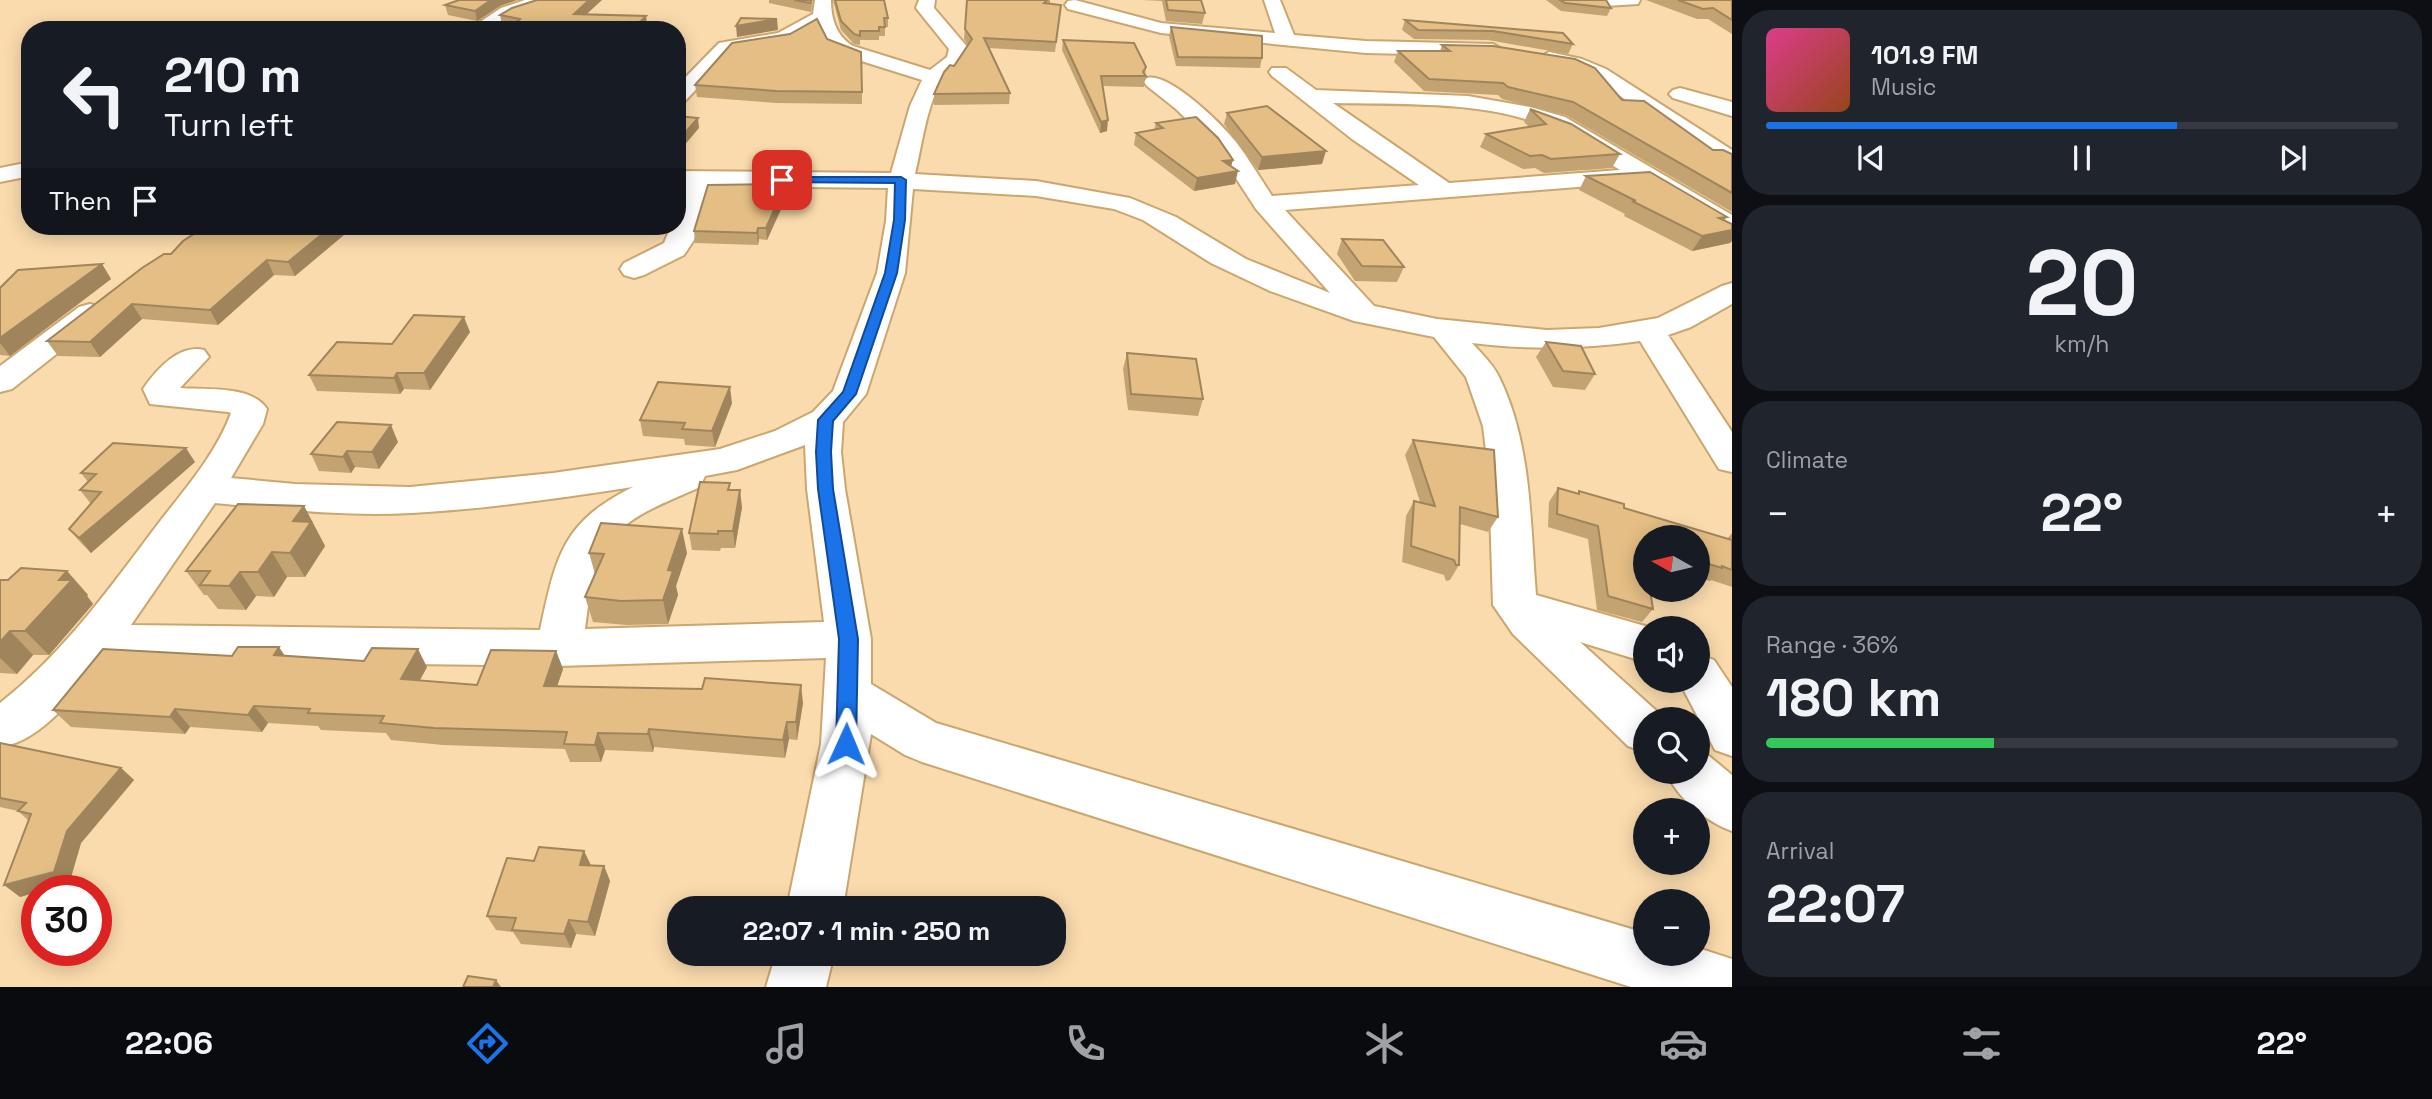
<!DOCTYPE html>
<html lang="en">
<head>
<meta charset="utf-8">
<style>
  body { margin:0; font-family:"Space Grotesk",sans-serif; background:#20242c; color:#f1f3f6; height:100vh; display:flex; flex-direction:column; font-size:26px; white-space:nowrap }
  * { box-sizing:border-box; margin:0 }
  p { font-size:23px; color:#9ea1a6 }
  .icon { flex:none; width:38px; height:38px; fill:none; stroke:currentColor; stroke-width:2; stroke-linecap:round; stroke-linejoin:round }
  .map { position:relative; flex:1; overflow:hidden }
  .side { display:flex; flex-direction:column; gap:10px; padding:10px; background:#0d0f14; width:700px }
  .side>* { flex:none }
  .top-card { position:absolute; left:21px; top:21px; width:665px; height:214px; border-radius:28px; box-shadow:0 4px 18px #0003; background:#171b24; color:#f1f3f6; overflow:hidden }
  .needle { width:46px; rotate:278deg }
  .buttons { position:absolute; left:1633px; top:525px; display:grid; gap:14px }
  .buttons a { display:grid; place-items:center; width:77px; height:77px; border-radius:50%; background:#171b24; box-shadow:0 4px 18px #0003; font-size:35px }
  .speed { position:absolute; left:21px; top:875px; display:flex; gap:14px; font-size:35px; font-weight:700; text-align:center }
  .speed>* { display:grid; place-content:center; width:91px; height:91px; border-radius:50%; background:#171b24; box-shadow:0 4px 18px #0003; line-height:1 }
  .speed .limit { border:10px solid #d22; background:#fff; color:#111 }
  .pin { position:absolute; display:grid; place-items:center; width:60px; height:60px; color:#fff; margin:-30px; border-radius:14px; box-shadow:0 4px 10px #0006 }
  .me { position:absolute; width:77px; margin:-38px; rotate:1deg; stroke-linejoin:round; filter:drop-shadow(0 0 5px #0008) }
  .turn { display:flex; align-items:center; gap:24px; height:147px; padding:0 28px; font-size:32px }
  .turn .icon { width:91px; height:91px; stroke-width:2.5 }
  .turn b { display:block; font-size:49px; line-height:60px }
  .then { display:flex; align-items:center; height:66px; padding:0 28px; background:#0003; gap:14px; font-size:26px }
  .big { font-size:52px; font-weight:700; line-height:1.1 }
  .side .tile { flex:1; display:flex; flex-direction:column; justify-content:center; gap:10px; min-width:0; padding:0 24px; border-radius:28px; background:#20242c }
  .side .dial { align-items:center; gap:0 }
  .dial b { font-size:91px; line-height:1 }
  .song { display:flex; align-items:center; gap:21px }
  .cover { width:84px; height:84px; border-radius:10px; background:linear-gradient(135deg,hsl(330 70% 55%),hsl(20 70% 35%)) }
  .played { height:7px; border-radius:4px; background:linear-gradient(90deg,#1a73e8 65%,#363941 65%) }
  .keys { display:flex; justify-content:space-around; direction:ltr }
  .heat { display:flex; justify-content:space-between; align-items:center; font-size:38px; direction:ltr }
  .charge { height:10px; border-radius:5px; background:linear-gradient(90deg,#34c759 36%,#363941 0) }
  .trip { position:absolute; left:667px; top:896px; width:399px; height:70px; border-radius:28px; background:#171b24; box-shadow:0 4px 18px #0003; font-weight:700; line-height:70px; text-align:center }
  .tab-bar { display:flex; height:112px; justify-content:space-around; align-items:center; background:#090b0e; color:#9ea1a6 }
  .tab-bar .icon { width:49px; height:49px }
  .tab-bar .active { color:#1a73e8 }
  .tab-bar b { font-size:32px; color:#f1f3f6 }
  main { display:flex; flex:1; min-height:0 }
  .map>svg:first-child { display:block }
  .lines { fill:none; stroke-linecap:round; stroke-linejoin:round }
  .minor-casing { stroke:#cba66e; stroke-width:4 }
  .minor { fill:#fff; fill-rule:evenodd }
  .wall { fill:#c4a372 }
  .shaded-wall { fill:#a0855c }
  .building { fill:#e4be84; stroke:#a0855c; stroke-width:2 }
  .route { fill:#1a73e8; stroke:#114b97; stroke-width:2 }
</style>
</head>
<body>
<main>
<div class="map">
<svg width="1732" height="987" viewBox="0 0 1732 987">
  <rect width="100%" height="100%" fill="#fadbad"/>
  <g class="lines">
    <g class="minor-casing">
      <g id="minor">
        <polygon points="525,0 550,0 548,4 513,16 490,30 468,30 501,8"/>
        <path d="M815,0h16c0,18 5,36 22,46l77,24 17,-13 2,-8 -33,-41 3,-8h16l-1,8 35,41c-6,21 -19,18 -28,33 -15,26 -19,63 -26,92l121,7 94,17 46,19 70,42 84,34 -74,-84 -39,-60 -41,-40 -29,-23 -3,-4 3,-4c22,-6 75,46 89,64 13,17 24,36 36,54l147,-11 -67,-46 -80,-63 -3,-4 3,-4h14l30,22 152,6 62,11 35,10 167,98v19l-9,-2 -82,-50 -356,28 89,96 63,13 110,11 52,-2 59,-10 64,-32 10,-3v21l-41,23 -23,8 64,97v40l-13,-3 -79,-128c-56,8 -112,9 -168,2 9,10 21,21 27,34 33,67 31,145 37,218l116,33h-7v34l-65,-20 82,74 2,3h-19v33l-17,-6 -115,-112 -20,-29 -4,-129 -6,-50 -17,-49 -32,-40 -80,-16 -84,-30 -59,-28 -68,-43 -29,-11 -78,-13 -123,-7 -8,84 -39,121 -23,28 -2,30 4,37 26,150v45l65,39 709,210v21h53v-6l34,11v28h-101l-709,-225 -17,-7 -34,-21 -28,174h-56l34,-164 5,-86 -267,8 -454,-6c-26,30 -63,82 -105,87v-44c65,-51 111,-117 161,-183 25,-32 56,-68 70,-107l-3,-1 -78,-8 -7,-15c14,-20 36,-45 61,-39l5,7 -29,31c27,2 71,-3 87,21l-4,15 -32,54 64,6 115,3 143,-14 167,-24 55,-18 38,-19 20,-21 44,-118 9,-52 2,-33 -179,-2 -15,54 -10,15 -40,20 -10,3 -10,-3 -4,-6 4,-6 40,-20 7,-17h6v-19l7,-21 -7,-1v-14l214,2 19,-67 12,-26 -83,-26 -10,-6 -11,-22 -28,16 -58,10 -48,50 -7,2v-18l42,-43 59,-10 35,-19zM1333,103c70,2 147,-3 213,23 26,10 51,30 74,44l-171,13zM805,445l2,44 17,133 -239,7c4,-27 6,-62 22,-85 20,-29 63,-43 93,-57l5,-11 32,-6zM633,487c-71,35 -77,69 -93,143l-409,-5 84,-122c65,6 132,14 197,10 74,-4 148,-15 221,-26z"/>
        <polygon points="1075,0 1161,23 1275,33 1264,0 1280,0 1294,35 1366,41 1493,44 1503,50 1493,56 1366,53 1161,33 1068,9 1065,5 1068,1"/>
        <polygon points="1605,0 1640,0 1638,4 1606,6"/>
        <polygon points="1549,52 1582,59 1606,69 1732,150 1732,168 1724,166 1592,77 1570,68 1542,62 1539,58"/>
        <polygon points="1680,88 1732,102 1732,116 1673,98 1669,94 1673,90"/>
        <polygon points="30,162 30,176 0,182 0,168"/>
        <polygon points="90,304 101,307 105,313 101,319 12,389 0,392 0,366 79,307"/>
        <polygon points="1698,654 1714,660 1732,687 1732,756 1715,750 1679,681 1698,681"/>
        <path d="M1698,752l11,4 23,19v56c-27,-10 -54,-32 -66,-59h32z"/>
        <polygon points="776,954 834,954 826,987 766,987"/>
      </g>
    </g>
    <use href="#minor" class="minor"/>
  </g>
  <g class="wall">
    <polygon points="769,0 813,0 811,12 769,3"/>
    <polygon points="833,0 884,0 888,18 888,27 885,27 885,36 879,36 879,40 860,40 860,45 854,44 841,30"/>
    <polygon points="967,0 1050,0 1050,4 1061,5 1055,52 989,48 1010,93 1009,104 934,105 934,94 968,45 964,39"/>
    <polygon points="1143,0 1201,0 1205,13 1202,24 1166,21 1162,1"/>
    <polygon points="1546,0 1606,0 1611,8 1607,16 1561,11"/>
    <polygon points="1646,0 1732,0 1732,34 1708,19 1697,19"/>
    <polygon points="445,5 500,6 477,21 448,15"/>
    <polygon points="587,14 646,16 647,26 511,27 502,25 500,15"/>
    <polygon points="1405,20 1472,25 1573,44 1568,54 1488,40 1414,39 1402,30"/>
    <polygon points="1171,27 1262,58 1260,68 1176,66 1169,36"/>
    <polygon points="827,39 862,92 862,104 777,103 697,97 695,85"/>
    <polygon points="1063,40 1146,67 1144,87 1103,86 1107,131 1100,133 1062,50"/>
    <polygon points="1442,45 1622,100 1713,150 1732,154 1732,212 1566,115 1502,99 1498,95 1424,91 1394,62 1398,51 1440,51"/>
    <polygon points="1530,109 1620,154 1612,168 1544,173 1535,168 1523,169 1480,147 1486,134 1529,127 1524,122"/>
    <polygon points="1227,113 1322,164 1258,170 1224,124"/>
    <polygon points="1156,123 1233,160 1231,166 1235,184 1194,191 1134,145 1136,133 1154,130"/>
    <polygon points="1586,176 1727,217 1724,221 1730,243 1692,251 1624,216 1625,214 1579,190"/>
    <polygon points="787,196 767,240 759,239 758,245 695,243 694,231"/>
    <polygon points="206,226 412,226 407,232 351,229 295,276 274,275 218,325 142,319 100,357 58,356 47,341 171,254"/>
    <polygon points="623,226 669,226 667,228"/>
    <polygon points="1342,239 1404,267 1397,282 1355,281 1337,254"/>
    <polygon points="102,264 111,279 10,356 0,355 0,288"/>
    <polygon points="470,332 430,390 404,389 400,394 317,391 309,375 392,344"/>
    <polygon points="1546,342 1595,374 1585,390 1553,387 1536,357"/>
    <polygon points="1127,353 1203,399 1198,416 1128,410 1123,369"/>
    <polygon points="732,403 715,447 685,445 684,439 643,436 640,420"/>
    <polygon points="1413,440 1498,517 1488,532 1460,524 1459,565 1450,580 1446,581 1444,575 1402,562 1406,516 1414,501 1420,502 1405,455"/>
    <polygon points="398,442 379,469 355,467 351,473 319,471 311,454"/>
    <polygon points="195,462 91,553 81,543 69,529 91,504 80,490 88,482 81,473"/>
    <polygon points="1558,488 1577,494 1579,491 1624,508 1727,539 1732,533 1732,587 1711,580 1710,581 1698,578 1698,537 1645,537 1644,561 1653,609 1642,622 1597,610 1588,539 1548,527 1549,502"/>
    <polygon points="731,490 742,507 735,548 721,548 720,551 692,550 689,533"/>
    <polygon points="304,506 325,546 305,577 287,577 274,597 256,596 246,610 218,609 207,595 204,595 186,571"/>
    <polygon points="589,553 687,553 676,586 678,595 668,624 627,625 593,622 585,597 595,574"/>
    <polygon points="67,571 88,595 87,596 93,604 49,655 33,655 17,674 0,673 0,580 8,580"/>
    <polygon points="556,651 563,669 557,686 803,703 797,740 789,739 785,758 654,747 653,752 605,750 601,762 570,762 565,749 443,745 391,740 386,733 321,730 318,726 268,723 262,732 190,727 185,734 71,727 53,710 232,656 285,656 427,667 420,680 477,685"/>
    <polygon points="0,743 121,768 134,780 81,843 69,884 37,891 37,892 20,897 28,820 18,811 0,807"/>
    <polygon points="584,851 591,865 604,866 610,881 595,936 576,934 571,948 521,944 513,932 496,930 487,916 534,861"/>
  </g>
  <g class="shaded-wall">
    <polygon points="491,0 517,0 500,6 477,21 475,11"/>
    <polygon points="589,0 602,0 576,24 574,14"/>
    <polygon points="646,16 647,26 644,30 632,30"/>
    <polygon points="777,19 778,30 737,37 736,26"/>
    <polygon points="698,118 699,128 677,154 677,142"/>
    <polygon points="1108,120 1107,131 1100,133 1101,122"/>
    <polygon points="1326,151 1322,164 1258,170 1262,157"/>
    <polygon points="1233,160 1229,172 1238,171 1235,184 1194,191 1197,178 1223,161"/>
    <polygon points="786,184 787,196 767,240 766,228"/>
    <polygon points="332,226 349,226 351,229 295,276 288,262"/>
    <polygon points="404,226 412,226 407,232"/>
    <polygon points="758,228 759,239 758,245 757,233"/>
    <polygon points="1732,230 1732,241 1730,243 1692,251 1702,236"/>
    <polygon points="267,260 274,275 218,325 210,310"/>
    <polygon points="102,264 111,279 10,356 0,343 0,338"/>
    <polygon points="132,304 142,319 100,357 90,342"/>
    <polygon points="464,317 470,332 430,390 424,373"/>
    <polygon points="397,373 404,389 400,394 394,378"/>
    <polygon points="730,387 732,403 715,447 712,431"/>
    <polygon points="391,425 398,442 379,469 372,452"/>
    <polygon points="186,448 195,462 91,553 79,538"/>
    <polygon points="347,451 355,467 351,473 343,457"/>
    <polygon points="740,490 742,507 735,548 733,531"/>
    <polygon points="304,506 325,546 305,577 290,553 293,521"/>
    <polygon points="682,529 687,553 676,586 678,595 668,624 663,600 668,570"/>
    <polygon points="272,552 287,577 274,597 258,572"/>
    <polygon points="67,571 88,595 87,596 93,604 49,655 25,631 59,580"/>
    <polygon points="240,572 256,596 246,610 229,586"/>
    <polygon points="10,631 33,655 17,674 0,658 0,642"/>
    <polygon points="279,647 291,665 274,655"/>
    <polygon points="418,649 427,667 411,696 401,679"/>
    <polygon points="556,651 563,669 551,704 544,686"/>
    <polygon points="801,685 803,703 797,740 796,722"/>
    <polygon points="254,706 268,723 262,732 248,715"/>
    <polygon points="175,709 190,727 185,734 170,717"/>
    <polygon points="787,722 789,739 785,758 783,740"/>
    <polygon points="649,729 654,747 653,752 648,734"/>
    <polygon points="598,733 605,750 601,762 595,745"/>
    <polygon points="121,768 134,780 81,843 69,884 43,891 37,891 37,892 20,897 4,885 67,831"/>
    <polygon points="584,851 591,866 580,865"/>
    <polygon points="604,866 610,881 595,936 588,922"/>
    <polygon points="569,920 576,934 571,948 564,934"/>
    <polygon points="496,980 501,987 493,987"/>
  </g>
  <g class="building">
    <polygon points="459,0 491,0 475,11 445,5"/>
    <polygon points="537,0 589,0 574,14 646,16 632,30 507,30 520,19 500,15 512,8"/>
    <polygon points="794,0 811,0 810,3"/>
    <polygon points="835,0 884,0 888,18 884,18 885,27 879,27 879,31 860,31 860,36 854,34 841,21"/>
    <polygon points="967,0 1047,0 1044,3 1061,5 1056,42 984,38 1010,93 934,94 944,72 950,65 954,66 972,39 965,29"/>
    <polygon points="1166,0 1201,0 1205,13 1168,10"/>
    <polygon points="1560,0 1606,0 1611,8 1565,3"/>
    <polygon points="1678,0 1732,0 1732,20 1713,8 1703,9"/>
    <polygon points="741,18 777,19 736,26"/>
    <polygon points="817,19 827,39 861,52 862,92 776,91 695,85 732,43 790,34"/>
    <polygon points="1405,20 1563,33 1573,44 1493,31 1418,30"/>
    <polygon points="1171,27 1262,36 1262,58 1178,57"/>
    <polygon points="1063,40 1134,43 1146,67 1143,72 1146,76 1101,76 1108,120 1101,122"/>
    <polygon points="1442,45 1493,46 1575,59 1595,68 1622,100 1644,101 1713,150 1723,150 1732,154 1732,193 1573,102 1508,87 1503,83 1429,79 1398,51 1450,51"/>
    <polygon points="1267,106 1326,151 1262,157 1227,113"/>
    <polygon points="1530,109 1571,124 1620,154 1551,159 1542,155 1530,156 1486,134 1546,124"/>
    <polygon points="677,116 698,118 677,142"/>
    <polygon points="1196,117 1218,138 1233,160 1223,161 1238,171 1197,178 1136,133 1163,128 1156,123"/>
    <polygon points="1650,172 1727,217 1719,218 1732,224 1732,230 1702,236 1632,201 1636,201 1586,176"/>
    <polygon points="786,184 766,228 758,228 757,233 694,231 708,185"/>
    <polygon points="206,226 332,226 288,262 267,260 210,310 132,304 90,342 47,341 142,268 164,254 171,254 183,241"/>
    <polygon points="1342,239 1383,240 1404,267 1362,266"/>
    <polygon points="102,264 0,338 0,288 18,270"/>
    <polygon points="414,315 464,317 424,373 397,373 394,378 309,375 337,342 392,344"/>
    <polygon points="1546,342 1581,346 1595,374 1563,371"/>
    <polygon points="1127,353 1196,359 1203,399 1131,394"/>
    <polygon points="658,382 730,387 712,431 682,429 685,423 640,420"/>
    <polygon points="337,422 391,425 372,452 347,451 343,457 311,454"/>
    <polygon points="1413,440 1494,450 1498,517 1460,507 1459,565 1456,565 1454,560 1411,546 1414,501 1435,506"/>
    <polygon points="113,443 186,448 79,538 69,529 101,492 80,490 96,474 81,473"/>
    <polygon points="700,482 730,483 728,490 740,490 733,531 718,531 718,534 689,533"/>
    <polygon points="1558,488 1579,494 1579,491 1624,504 1624,508 1732,540 1732,570 1722,566 1722,568 1698,561 1698,537 1645,537 1645,544 1641,543 1645,564 1645,590 1650,590 1653,609 1608,596 1598,526 1557,514"/>
    <polygon points="238,504 304,506 293,521 311,522 290,553 272,552 258,572 240,572 229,586 200,585 210,571 186,571"/>
    <polygon points="601,523 682,529 668,570 673,571 663,600 621,601 585,597 604,554 589,553"/>
    <polygon points="21,568 67,571 59,580 72,580 25,631 10,631 0,642 0,580 8,580"/>
    <polygon points="238,647 279,647 274,655 364,661 372,648 418,649 401,679 477,685 491,650 556,651 544,686 702,689 705,678 801,685 796,722 787,722 783,740 649,729 648,734 598,733 595,745 564,744 567,732 434,728 380,723 384,716 308,713 310,709 254,706 248,715 175,709 170,717 53,710 103,649 232,656"/>
    <polygon points="0,743 121,768 67,831 54,872 4,885 31,814 18,811 26,803 0,798"/>
    <polygon points="539,847 584,851 580,865 604,866 588,922 569,920 564,934 512,930 516,918 487,916 507,858 534,861"/>
    <polygon points="468,976 496,980 493,987 463,987"/>
  </g>
  <polygon class="route" points="782,177 901,177 906,180 905,220 897,273 856,394 833,421 831,452 833,489 858,639 856,744 853,750 846,753 839,750 836,744 839,639 818,489 816,452 818,420 843,392 885,273 894,220 895,183 779,182 779,178"/>
</svg>
<div class="buttons">
<a><svg class="needle" viewBox="-14 -14 28 28"><path d="M0-13l5 13h-10z" fill="#e53935"/><path d="M0 13l5-13h-10z" fill="#9ea1a6"/></svg></a>
<a><svg class="icon" aria-label="sound" viewBox="0 0 24 24"><path d="M4 9h4l5-4v14l-5-4H4zM17 9q2 3 0 6"/></svg></a>
<a><svg class="icon" aria-label="search" viewBox="0 0 24 24"><circle cx="10" cy="10" r="6"/><path d="M15 15l6 6"/></svg></a>
<a>+</a>
<a>−</a>
</div>
<div class="speed"><div class="limit">30</div></div>
<div class="pin" style="left:782px;top:180px;background:#d93025"><svg class="icon" aria-label="arrive" viewBox="0 0 24 24"><path d="M6 21V4h12l-3 4 3 4H6"/></svg></div>
<svg class="me" style="left:846px;top:744px" viewBox="-20 -20 40 40"><path d="M0-17L14 15 0 8-14 15z" fill="#1a73e8" stroke="#fff" stroke-width="4"/></svg>
<div class="trip">22:07 · 1 min · 250 m</div>
<div class="top-card">
<div class="turn"><svg class="icon" aria-label="left" viewBox="0 0 24 24"><path d="M17 20v-9H6M10 6l-5 5 5 5"/></svg><div><b>210 m</b>Turn left</div></div>
<div class="then">Then<svg class="icon" aria-label="arrive" viewBox="0 0 24 24"><path d="M6 21V4h12l-3 4 3 4H6"/></svg></div>
</div>
</div>
<section class="side">
<div class="tile">
<div class="song"><i class="cover"></i><div><b>101.9 FM</b><p>Music</p></div></div>
<div class="played"></div>
<div class="keys"><svg class="icon" aria-label="previous" viewBox="0 0 24 24"><path d="M18 5L8 12l10 7zM5 5v14"/></svg><svg class="icon" aria-label="pause" viewBox="0 0 24 24"><path d="M8 5v14M16 5v14"/></svg><svg class="icon" aria-label="next" viewBox="0 0 24 24"><path d="M6 5l10 7-10 7zM19 5v14"/></svg></div>
</div>
<div class="tile dial"><b>20</b><p>km/h</p></div>
<div class="tile"><p>Climate</p>
<div class="heat"><a>−</a><b class="big">22°</b><a>+</a></div>
</div>
<div class="tile"><p>Range · 36%</p><b class="big">180 km</b><div class="charge"></div></div>
<div class="tile"><p>Arrival</p><b class="big">22:07</b></div>
</section>
</main>
<nav class="tab-bar">
<b>22:06</b>
<svg class="icon active" aria-label="directions" viewBox="0 0 24 24"><path d="M12 3l9 9-9 9-9-9zM9 14v-3h6M13 9l2 2-2 2"/></svg>
<svg class="icon" aria-label="music" viewBox="0 0 24 24"><path d="M9 18V5l10-2v13"/><circle cx="6" cy="18" r="3"/><circle cx="16" cy="16" r="3"/></svg>
<svg class="icon" aria-label="phone" viewBox="0 0 24 24"><path d="M5 4h4l2 5-3 2q2 4 5 5l2-3 5 2v4C11 20 4 13 5 4z"/></svg>
<svg class="icon" aria-label="climate" viewBox="0 0 24 24"><path d="M12 3v18M4 7l16 10M4 17L20 7"/></svg>
<svg class="icon" aria-label="car" viewBox="0 0 24 24"><path d="M5 17H2v-5l4-1 3-4h7l3 4 3 1v5h-3M9 17h6M6 11h13"/><circle cx="7" cy="17" r="2"/><circle cx="17" cy="17" r="2"/></svg>
<svg class="icon" aria-label="filters" viewBox="0 0 24 24"><path d="M4 7h16M4 17h16"/><circle cx="9" cy="7" r="2"/><circle cx="15" cy="17" r="2"/></svg>
<b>22°</b>
</nav>
</body>
</html>
